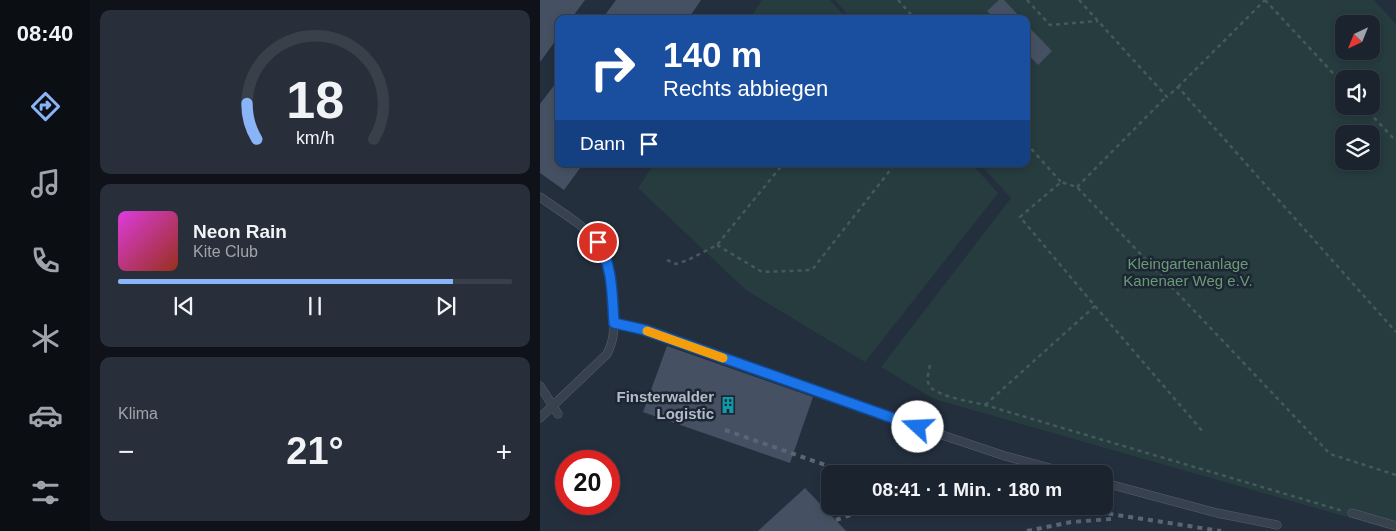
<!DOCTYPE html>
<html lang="de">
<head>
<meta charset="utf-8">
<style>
  body { margin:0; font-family:Arial,sans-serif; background:#282f3a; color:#f1f3f6; height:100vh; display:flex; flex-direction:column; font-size:19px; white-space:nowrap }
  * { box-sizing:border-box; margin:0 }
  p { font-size:16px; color:#a0a4aa }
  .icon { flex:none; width:28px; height:28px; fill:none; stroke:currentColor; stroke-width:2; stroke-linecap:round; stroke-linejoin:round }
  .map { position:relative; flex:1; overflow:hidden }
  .drawer { display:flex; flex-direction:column; gap:10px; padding:10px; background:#0f1319; width:450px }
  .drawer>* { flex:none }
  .hud { position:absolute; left:15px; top:15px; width:475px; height:152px; border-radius:10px; box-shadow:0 2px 8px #0003,0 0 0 1px #39404a; background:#1a4fa0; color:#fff; overflow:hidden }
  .needle { width:32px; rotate:223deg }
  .buttons { position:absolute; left:795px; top:15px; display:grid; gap:10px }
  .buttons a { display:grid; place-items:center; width:45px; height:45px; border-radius:10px; background:#1b232e; box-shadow:0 2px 8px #0003,0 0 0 1px #39404a; font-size:25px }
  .speed { position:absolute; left:15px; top:450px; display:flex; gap:10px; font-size:25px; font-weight:700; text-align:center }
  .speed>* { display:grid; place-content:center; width:65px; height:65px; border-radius:50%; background:#1b232e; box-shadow:0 2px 8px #0003,0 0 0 1px #39404a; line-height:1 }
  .speed .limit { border:8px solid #d22; background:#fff; color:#111 }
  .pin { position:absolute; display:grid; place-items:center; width:42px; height:42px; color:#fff; margin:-21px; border:2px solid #fff; border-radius:50%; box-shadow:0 1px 5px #0007 }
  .me { position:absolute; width:55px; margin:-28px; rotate:290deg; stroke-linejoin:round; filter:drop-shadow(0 0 4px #0008) }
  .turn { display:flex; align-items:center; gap:18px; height:105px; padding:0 25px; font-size:22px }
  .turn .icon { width:65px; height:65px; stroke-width:2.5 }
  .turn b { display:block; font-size:35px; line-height:42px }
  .then { display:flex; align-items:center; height:48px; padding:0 25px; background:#0003; gap:10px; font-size:19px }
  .big { font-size:38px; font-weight:700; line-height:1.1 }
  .drawer .card { flex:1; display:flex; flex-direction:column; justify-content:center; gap:8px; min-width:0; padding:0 18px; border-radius:10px; background:#282f3a }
  .drawer .dial { align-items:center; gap:0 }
  .dial svg { height:130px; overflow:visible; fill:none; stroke:#39404a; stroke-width:7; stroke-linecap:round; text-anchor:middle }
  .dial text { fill:#f1f3f6; stroke:none }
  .song { display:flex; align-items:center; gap:15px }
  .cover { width:60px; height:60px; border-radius:8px; background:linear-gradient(135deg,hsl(300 70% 55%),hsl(10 70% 35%)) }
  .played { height:5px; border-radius:2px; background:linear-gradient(90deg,#8ab4f8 85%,#39404a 85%) }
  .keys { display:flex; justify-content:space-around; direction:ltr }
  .heat { display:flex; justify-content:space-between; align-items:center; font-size:28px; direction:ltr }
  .trip { position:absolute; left:281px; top:465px; width:292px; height:50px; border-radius:10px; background:#1b232e; box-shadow:0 2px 8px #0003,0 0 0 1px #39404a; font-weight:700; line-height:50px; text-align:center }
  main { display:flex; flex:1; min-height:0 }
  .menu { display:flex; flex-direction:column; width:90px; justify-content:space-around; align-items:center; background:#0b0e12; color:#a0a4aa }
  .menu .icon { width:35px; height:35px }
  .menu .selected { color:#8ab4f8 }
  .menu b { font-size:22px; color:#f1f3f6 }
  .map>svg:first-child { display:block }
  .green { fill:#263c3f; fill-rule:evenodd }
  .building { fill:#455162 }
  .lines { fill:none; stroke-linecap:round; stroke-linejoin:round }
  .service-casing { stroke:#565f6c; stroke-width:9 }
  .path { stroke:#44595c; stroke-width:2.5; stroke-dasharray:4 4; stroke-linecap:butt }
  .service { stroke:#38414e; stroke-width:8 }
  .rail { stroke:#5a6575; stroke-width:4; stroke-dasharray:5 5; stroke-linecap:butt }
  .route-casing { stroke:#114b97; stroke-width:12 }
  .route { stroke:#1a73e8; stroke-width:9 }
  .slow { stroke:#f59e0b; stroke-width:9 }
  .labels { text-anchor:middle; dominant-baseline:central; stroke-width:5; stroke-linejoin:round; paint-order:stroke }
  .park-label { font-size:15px; fill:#6b9a76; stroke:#1d2633 }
  .poi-label { font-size:15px; font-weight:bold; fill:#b4bcc9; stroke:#1d2633; text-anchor:end }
</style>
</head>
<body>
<main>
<nav class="menu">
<b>08:40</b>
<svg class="icon selected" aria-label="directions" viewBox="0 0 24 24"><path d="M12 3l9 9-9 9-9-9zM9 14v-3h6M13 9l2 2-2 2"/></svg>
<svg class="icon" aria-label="music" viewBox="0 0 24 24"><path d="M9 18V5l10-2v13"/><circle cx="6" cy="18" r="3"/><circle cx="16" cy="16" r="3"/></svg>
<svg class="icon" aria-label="phone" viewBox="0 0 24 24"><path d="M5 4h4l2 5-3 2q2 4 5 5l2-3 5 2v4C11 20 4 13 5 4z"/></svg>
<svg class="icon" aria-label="climate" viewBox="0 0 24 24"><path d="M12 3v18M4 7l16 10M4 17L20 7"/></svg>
<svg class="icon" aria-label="car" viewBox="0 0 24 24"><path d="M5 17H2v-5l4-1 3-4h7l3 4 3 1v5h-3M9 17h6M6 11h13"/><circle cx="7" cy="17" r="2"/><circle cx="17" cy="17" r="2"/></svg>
<svg class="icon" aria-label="filters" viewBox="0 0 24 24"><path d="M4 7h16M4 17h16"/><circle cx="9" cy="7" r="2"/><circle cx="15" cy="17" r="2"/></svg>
</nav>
<section class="drawer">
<div class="card dial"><svg viewBox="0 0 100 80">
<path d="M14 69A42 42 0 1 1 86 69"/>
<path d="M14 69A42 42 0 0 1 8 47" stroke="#8ab4f8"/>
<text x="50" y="56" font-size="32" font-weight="700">18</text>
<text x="50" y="72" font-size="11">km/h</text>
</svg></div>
<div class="card">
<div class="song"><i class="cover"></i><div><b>Neon Rain</b><p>Kite Club</p></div></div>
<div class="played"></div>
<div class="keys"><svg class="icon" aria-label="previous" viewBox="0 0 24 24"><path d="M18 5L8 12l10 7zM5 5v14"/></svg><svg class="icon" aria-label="pause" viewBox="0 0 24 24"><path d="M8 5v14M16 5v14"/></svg><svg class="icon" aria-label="next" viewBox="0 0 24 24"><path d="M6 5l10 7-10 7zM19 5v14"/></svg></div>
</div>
<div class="card"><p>Klima</p>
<div class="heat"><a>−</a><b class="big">21°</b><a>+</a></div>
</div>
</section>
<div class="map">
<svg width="856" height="531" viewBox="0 0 856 531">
  <rect width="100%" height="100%" fill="#242f3e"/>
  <g class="green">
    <polygon points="222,0 290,0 307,19 210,19"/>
    <path d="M295,0h539l22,24v507l-462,-132 -53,-32 130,-169 -31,-34h46v-145h-175zM804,24h27v27h-27zM804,79h27v27h-27zM804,134h27v27h-27z"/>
    <polygon points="114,164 432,164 458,193 325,362 206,290 98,188"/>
  </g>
  <g class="building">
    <polygon points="0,0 45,0 31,19 19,19 19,36 0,62"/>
    <polygon points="76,0 161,0 148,19 62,19"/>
    <polygon points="459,0 464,0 482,19 455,19 447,11"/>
    <polygon points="486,24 512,51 498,65 486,52"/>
    <polygon points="19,79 19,164 43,164 24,190 0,173 0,104"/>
    <polygon points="127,346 273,397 250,463 103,412"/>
    <polygon points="265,488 306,531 218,531"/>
  </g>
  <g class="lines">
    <g class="service-casing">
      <g id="service">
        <path d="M0,197c18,13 44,28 58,45 13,15 18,75 15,94 -1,7 -3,12 -6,18l-67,64"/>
        <polyline points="74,323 105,331 378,427 465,456 532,474"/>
        <polyline points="0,386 18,414"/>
        <polyline points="565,483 677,513 737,525"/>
        <polyline points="812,513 856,526"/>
      </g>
    </g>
    <g class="path">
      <polyline points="358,0 375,19"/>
      <polyline points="487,0 510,25 558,21"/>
      <polyline points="539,0 627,97 638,87 856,332"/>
      <polyline points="725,0 804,85"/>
      <polyline points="638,87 725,0"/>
      <polyline points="823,106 856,141"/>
      <polyline points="486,143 521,182"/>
      <polyline points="537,187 626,97"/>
      <polyline points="177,245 222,272 272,270 355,164"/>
      <polyline points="127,260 136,264 148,260 177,245 243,164"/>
      <polyline points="555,306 664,433"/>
      <path d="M390,365c-1,6 -4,14 -1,20 5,11 44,17 56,20l358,106"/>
      <polyline points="445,405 555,306 480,217 521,182 537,187 790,454 856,475"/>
    </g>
    <use href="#service" class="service"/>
    <g class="rail">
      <polyline points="185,430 291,467 319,474"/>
      <polyline points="519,506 681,531"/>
      <polyline points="296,520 319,512 345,506"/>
      <polyline points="487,531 531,522 571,519"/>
    </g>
  </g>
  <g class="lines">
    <g class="route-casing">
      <path id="route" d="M58,242c15,24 14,54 16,81l31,7 273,97"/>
    </g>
    <use href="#route" class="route"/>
    <polyline class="slow" points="107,331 183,358"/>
  </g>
  <defs>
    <g id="building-bare" transform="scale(1.35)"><path d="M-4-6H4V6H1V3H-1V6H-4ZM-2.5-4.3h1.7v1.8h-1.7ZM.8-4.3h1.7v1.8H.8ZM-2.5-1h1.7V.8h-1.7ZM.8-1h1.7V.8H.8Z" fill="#0f9aa8" stroke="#1d2633" stroke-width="2.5" paint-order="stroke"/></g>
  </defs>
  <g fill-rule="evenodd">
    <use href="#building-bare" x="188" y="405"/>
  </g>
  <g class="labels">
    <g class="park-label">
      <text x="648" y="263">Kleingartenanlage<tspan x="648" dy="17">Kanenaer Weg e.V.</tspan></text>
    </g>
    <g class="poi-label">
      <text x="174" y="396">Finsterwalder<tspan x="174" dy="17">Logistic</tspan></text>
    </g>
  </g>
</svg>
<div class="buttons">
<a><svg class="needle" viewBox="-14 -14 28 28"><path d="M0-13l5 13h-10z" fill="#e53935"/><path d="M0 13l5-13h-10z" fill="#a0a4aa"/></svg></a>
<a><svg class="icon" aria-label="sound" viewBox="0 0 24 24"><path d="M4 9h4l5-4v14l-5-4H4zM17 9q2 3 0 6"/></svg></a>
<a><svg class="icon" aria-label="layers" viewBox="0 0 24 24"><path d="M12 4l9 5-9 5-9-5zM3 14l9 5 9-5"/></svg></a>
</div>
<div class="speed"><div class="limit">20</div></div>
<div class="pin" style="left:58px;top:242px;background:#d93025"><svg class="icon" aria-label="arrive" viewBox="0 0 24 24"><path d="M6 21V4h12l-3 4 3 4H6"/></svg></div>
<svg class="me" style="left:378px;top:427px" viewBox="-20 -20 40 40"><circle r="19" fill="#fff"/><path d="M0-13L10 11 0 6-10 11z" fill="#1a73e8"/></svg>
<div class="trip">08:41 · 1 Min. · 180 m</div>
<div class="hud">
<div class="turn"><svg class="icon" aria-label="right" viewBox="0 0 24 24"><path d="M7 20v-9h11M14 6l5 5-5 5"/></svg><div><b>140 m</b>Rechts abbiegen</div></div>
<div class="then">Dann<svg class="icon" aria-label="arrive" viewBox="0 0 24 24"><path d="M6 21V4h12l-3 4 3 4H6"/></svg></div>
</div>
</div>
</main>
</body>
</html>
